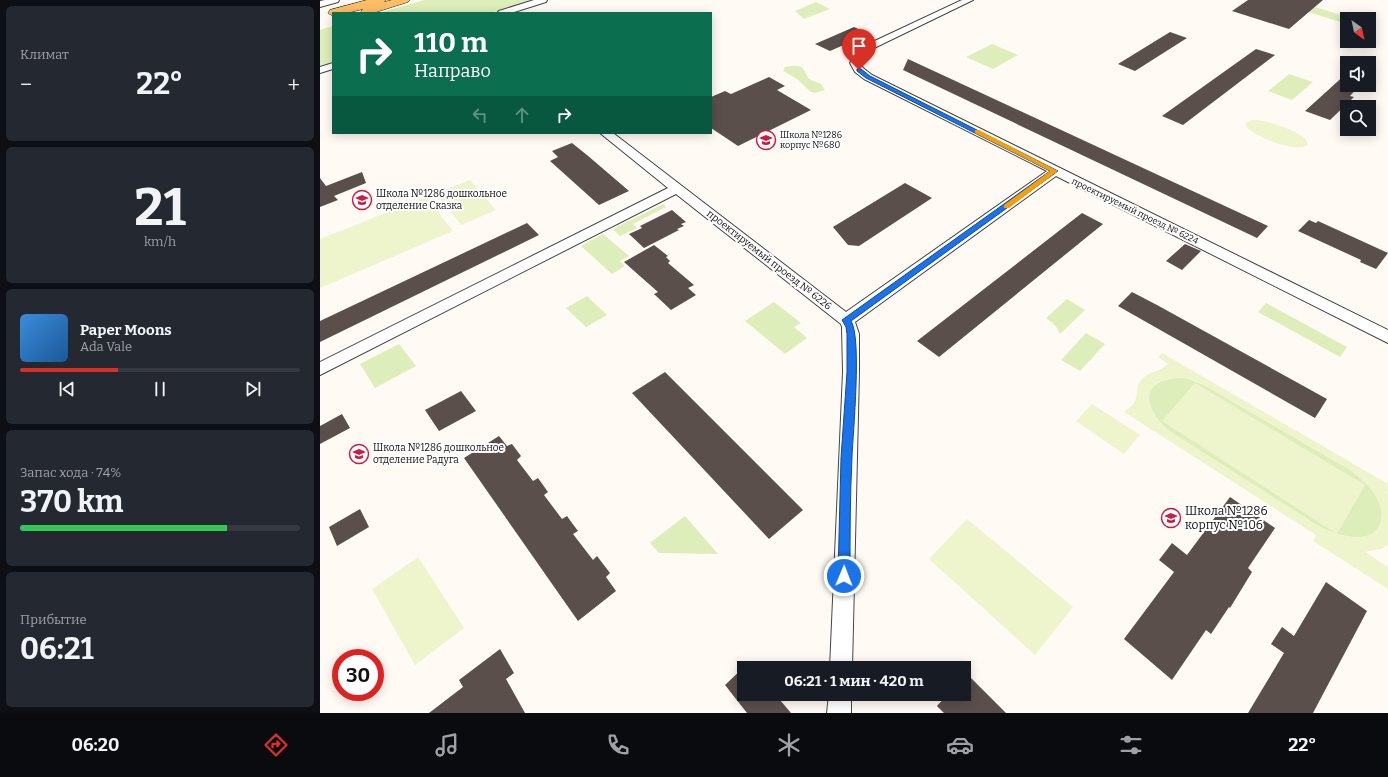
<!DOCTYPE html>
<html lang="ru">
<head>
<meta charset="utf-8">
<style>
  body { margin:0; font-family:Bitter,serif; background:#242831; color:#f1f3f6; height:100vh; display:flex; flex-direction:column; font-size:15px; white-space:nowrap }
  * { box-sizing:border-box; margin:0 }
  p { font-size:13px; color:#9ea1a6 }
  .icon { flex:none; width:22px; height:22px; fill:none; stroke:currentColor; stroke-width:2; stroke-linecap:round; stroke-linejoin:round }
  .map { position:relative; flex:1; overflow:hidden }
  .details { display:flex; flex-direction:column; gap:6px; padding:6px; background:#0d0f14; width:320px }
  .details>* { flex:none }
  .hud { position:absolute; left:12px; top:12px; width:380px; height:122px; border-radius:0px; box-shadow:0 2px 10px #0003; background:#0b6e4f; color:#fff; overflow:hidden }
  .needle { width:26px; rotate:147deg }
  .tools { position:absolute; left:1020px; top:12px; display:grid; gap:8px }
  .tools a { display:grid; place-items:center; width:36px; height:36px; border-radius:0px; background:#171b24; box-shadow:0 2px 10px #0003; font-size:20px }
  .speed { position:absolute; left:12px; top:649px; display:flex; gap:8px; font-size:20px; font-weight:700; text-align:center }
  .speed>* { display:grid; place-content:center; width:52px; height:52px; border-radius:50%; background:#171b24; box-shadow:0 2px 10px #0003; line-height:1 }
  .speed .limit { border:6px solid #d22; background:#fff; color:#111 }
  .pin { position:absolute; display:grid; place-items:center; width:34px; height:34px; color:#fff; margin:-41px -17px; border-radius:50% 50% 50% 0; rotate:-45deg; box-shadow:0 0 4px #0007 }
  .pin .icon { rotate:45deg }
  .me { position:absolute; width:44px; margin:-22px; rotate:1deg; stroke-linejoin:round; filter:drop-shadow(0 0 3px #0008) }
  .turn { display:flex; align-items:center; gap:14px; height:84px; padding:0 16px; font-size:18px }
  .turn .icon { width:52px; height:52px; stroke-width:2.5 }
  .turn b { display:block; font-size:28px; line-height:34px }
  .lanes { display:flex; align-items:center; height:38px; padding:0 16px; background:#0003; justify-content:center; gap:20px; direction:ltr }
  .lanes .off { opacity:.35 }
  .big { font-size:30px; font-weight:700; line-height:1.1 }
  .details .card { flex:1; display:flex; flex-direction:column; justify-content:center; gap:6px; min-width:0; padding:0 14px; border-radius:6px; background:#242831 }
  .details .dial { align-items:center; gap:0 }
  .dial b { font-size:52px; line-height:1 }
  .song { display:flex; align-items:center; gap:12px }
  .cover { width:48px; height:48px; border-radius:6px; background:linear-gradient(135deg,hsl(210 70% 55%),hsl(210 70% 35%)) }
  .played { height:4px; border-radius:2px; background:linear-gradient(90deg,#d93025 35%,#363941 35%) }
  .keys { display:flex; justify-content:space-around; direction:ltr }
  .heat { display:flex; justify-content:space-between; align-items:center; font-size:22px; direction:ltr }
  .charge { height:6px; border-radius:3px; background:linear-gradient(90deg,#34c759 74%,#363941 0) }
  .trip { position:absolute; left:417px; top:661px; width:234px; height:40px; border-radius:0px; background:#171b24; box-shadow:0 2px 10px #0003; font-weight:700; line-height:40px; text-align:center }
  .dock { display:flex; height:64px; justify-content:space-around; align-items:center; background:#090b0e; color:#9ea1a6 }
  .dock .icon { width:28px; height:28px }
  .dock .on { color:#d93025 }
  .dock b { font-size:18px; color:#f1f3f6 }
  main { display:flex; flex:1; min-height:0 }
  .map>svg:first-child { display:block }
  .green { fill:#deeeba }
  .pitch { fill:#eef4cc; fill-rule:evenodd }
  .building { fill:#5b4f4c }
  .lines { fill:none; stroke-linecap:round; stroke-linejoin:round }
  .minor-casing { stroke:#444; stroke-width:2 }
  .major-casing { stroke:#222; stroke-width:1 }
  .minor { fill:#fff; fill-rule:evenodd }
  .major { fill:#ffbd64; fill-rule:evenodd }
  .route { fill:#1a73e8; stroke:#114b97 }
  .slow { fill:#f59e0b }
  .labels { text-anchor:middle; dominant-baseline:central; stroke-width:4; stroke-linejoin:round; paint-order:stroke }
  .far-poi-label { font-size:9px; fill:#111; stroke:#fff; text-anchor:start }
  .far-street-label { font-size:9px; fill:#111; stroke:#fff }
  .poi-label { font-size:10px; fill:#111; stroke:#fff; text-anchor:start }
  .street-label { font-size:10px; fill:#111; stroke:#fff }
  .near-poi-label { font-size:12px; fill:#111; stroke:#fff; text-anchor:start }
</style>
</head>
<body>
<main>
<section class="details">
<div class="card"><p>Климат</p>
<div class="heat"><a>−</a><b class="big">22°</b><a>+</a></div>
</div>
<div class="card dial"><b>21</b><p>km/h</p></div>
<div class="card">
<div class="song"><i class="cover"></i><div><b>Paper Moons</b><p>Ada Vale</p></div></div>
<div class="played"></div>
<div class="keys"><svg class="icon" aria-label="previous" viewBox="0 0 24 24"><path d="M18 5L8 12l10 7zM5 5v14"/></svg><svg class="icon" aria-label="pause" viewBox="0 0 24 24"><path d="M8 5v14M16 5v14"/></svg><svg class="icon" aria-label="next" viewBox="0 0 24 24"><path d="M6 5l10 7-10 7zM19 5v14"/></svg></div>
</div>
<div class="card"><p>Запас хода · 74%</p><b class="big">370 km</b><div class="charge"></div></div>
<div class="card"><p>Прибытие</p><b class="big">06:21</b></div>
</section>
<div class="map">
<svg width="1068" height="713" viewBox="0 0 1068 713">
  <rect width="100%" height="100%" fill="#fffbf4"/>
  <g class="green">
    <polygon points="104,0 213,0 171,13 59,13"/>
    <polygon points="496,2 510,9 484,19 475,11"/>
    <polygon points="995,7 1034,19 1027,19 1027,24 988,12"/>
    <polygon points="13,26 13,62 0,67 0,30"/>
    <polygon points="672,44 698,55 673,69 646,57"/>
    <path d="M471,66c13,-1 12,3 18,13l12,5 4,6 -9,3 -5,-1 -14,-13 -14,-8 2,-4z"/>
    <polygon points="969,74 993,82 972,100 948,91"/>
    <polygon points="343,204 346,207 313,224 317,228 300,236 293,229"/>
    <polygon points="283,234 309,256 300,261 305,266 292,274 261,246"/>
    <polygon points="267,296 287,315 266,327 246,308"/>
    <polygon points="747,299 765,310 740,334 735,325 726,318"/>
    <polygon points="454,302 481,323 474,327 487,338 465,354 425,321"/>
    <polygon points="946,303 1027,347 1020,357 938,312"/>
    <polygon points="766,333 785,344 760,371 741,360"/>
    <polygon points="79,344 96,366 55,388 40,364"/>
    <path d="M856,378h10l20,8 146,85c9,8 19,16 25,27 4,7 6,15 4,23 -7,27 -45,14 -61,6l-151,-96c-22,-20 -34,-48 7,-53z"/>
    <polygon points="365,516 398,554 339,553 330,543"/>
  </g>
  <g class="pitch">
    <path d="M932,120c14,-1 43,10 54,19l2,6c-11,9 -56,-9 -62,-19v-3z"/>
    <polygon points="150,180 176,210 141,225 116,193"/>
    <polygon points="106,197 133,231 0,288 0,239"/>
    <path d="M842,353l226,131v8l-2,-1 2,3v51l-7,4 -16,3 23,15v22l-75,-48 3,-6 -192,-123c3,-3 9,-7 11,-11 3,-7 0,-14 6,-21 8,-9 19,-8 27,-16l-10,-7zM856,378h10l20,8 146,85c9,8 19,16 25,27 4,7 6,15 4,23 -7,27 -45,14 -61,6l-151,-96c-22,-20 -34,-48 7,-53z"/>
    <polygon points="875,383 1045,485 1017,534 842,421"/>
    <polygon points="772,404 820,435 804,454 756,421"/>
    <polygon points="647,519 753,607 715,655 609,559"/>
    <polygon points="98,557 144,628 95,665 52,589"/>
  </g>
  <g class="building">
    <polygon points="928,0 1003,0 969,29 912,11"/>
    <polygon points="534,27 549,34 510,51 495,44"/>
    <polygon points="850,32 867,38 815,71 798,64"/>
    <polygon points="936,49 955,55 863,125 842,116"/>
    <polygon points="588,59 948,226 937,238 583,70"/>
    <polygon points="1027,73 1027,85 1040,85 1030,96 1034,97 1010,120 985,111"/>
    <polygon points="449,77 465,86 457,90 491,110 418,146 391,128 391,97 405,91 411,94"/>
    <polygon points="252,143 267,155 309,191 279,205 230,161 238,157 232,151"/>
    <polygon points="42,172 46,183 14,196 18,200 0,207 0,178 6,186"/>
    <polygon points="585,183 612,198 539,246 528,245 513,227"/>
    <polygon points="352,210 366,222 361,224 364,226 357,229 359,230 324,248 309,234 322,228 320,226"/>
    <polygon points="762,213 783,224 619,357 597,341"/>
    <polygon points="989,220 996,223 998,221 1068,253 1056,269 1040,262 1041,260 978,231"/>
    <polygon points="207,223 219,235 0,342 0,321"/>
    <polygon points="865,244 881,251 862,270 846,261"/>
    <polygon points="334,245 348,256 346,257 350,261 348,263 374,285 368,288 376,295 351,310 334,294 338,292 304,262"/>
    <polygon points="812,292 837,305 1007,399 995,418 798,306"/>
    <polygon points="345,372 483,510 449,539 312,393"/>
    <polygon points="141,391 156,411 119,431 105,410"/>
    <polygon points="22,414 30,428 0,444 0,426"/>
    <polygon points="179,436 187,446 192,444 201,456 197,460 213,481 218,478 228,492 224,495 242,519 247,516 252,523 258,531 253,534 273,560 277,556 290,573 286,577 296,591 258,621 144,458"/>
    <polygon points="910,497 955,528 928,568 932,572 910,608 909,607 891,634 886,630 852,680 804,639 854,572 839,560 852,543 867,555"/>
    <polygon points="40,509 49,527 17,546 9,527"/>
    <polygon points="1006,582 1047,611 993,713 928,713 964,653 951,644 962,627 974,636"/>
    <polygon points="180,649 194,673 186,679 205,713 109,713 143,687 139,680"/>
    <polygon points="424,667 424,694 455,694 471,713 427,713 405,685"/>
    <polygon points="644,671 686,713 624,713 617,706 628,694 644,694"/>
  </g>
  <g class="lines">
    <g class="minor-casing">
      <g id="minor">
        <polygon points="5,0 19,0 18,2 0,7 0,1"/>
        <polygon points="214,0 227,0 226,2 191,13 177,13 179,11"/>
        <polygon points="642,0 653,0 550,50 540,63 543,68 552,75 1068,330 1068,343 736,176 535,322 539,334 539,372 532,668 510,668 523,372 522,327 521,324 356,194 0,375 0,362 348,188 280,133 293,133 526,312 727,171 544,79 535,72 530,63 544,46"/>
        <polygon points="13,63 13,69 0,73 0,67"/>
        <polygon points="509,694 531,694 531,713 507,713"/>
      </g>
    </g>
    <g class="major-casing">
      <polygon id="major" points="47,0 66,0 64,2 72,0 90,0 88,2 53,13 42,13 41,11 43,9 27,13 13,13 13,16 8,13 10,10"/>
    </g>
    <use href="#minor" class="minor"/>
    <use href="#major" class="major"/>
  </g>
  <path class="route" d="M537,69h4l9,7 188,95 -207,150c11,17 2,111 1,136 -2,40 -2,80 -2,119l-2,4 -4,2 -4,-2 -2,-4 3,-118 6,-86v-38l-1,-7 -4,-7 208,-149 -184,-93 -9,-7z"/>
  <polygon class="slow" points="655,130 659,130 738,171 689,208 684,208 684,205 730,171 655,133"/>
  <defs>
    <g id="school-ring" transform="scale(1)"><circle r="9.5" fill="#fff" stroke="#ce1b44" stroke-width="1.5"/><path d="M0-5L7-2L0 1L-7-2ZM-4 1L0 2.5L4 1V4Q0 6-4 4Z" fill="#ce1b44"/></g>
  </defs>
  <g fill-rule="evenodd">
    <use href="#school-ring" x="446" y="140"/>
    <use href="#school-ring" x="42" y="200"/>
    <use href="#school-ring" x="39" y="454"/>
    <use href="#school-ring" x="851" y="518"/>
  </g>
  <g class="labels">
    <g class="far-poi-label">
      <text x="460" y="135">Школа №1286<tspan x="460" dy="10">корпус №680</tspan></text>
    </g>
    <g class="far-street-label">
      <text transform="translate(815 211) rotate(26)">проектируемый проезд № 6224</text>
    </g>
    <g class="poi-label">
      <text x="56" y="194">Школа №1286 дошкольное<tspan x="56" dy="12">отделение Сказка</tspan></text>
      <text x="53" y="448">Школа №1286 дошкольное<tspan x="53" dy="12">отделение Радуга</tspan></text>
    </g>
    <g class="street-label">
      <text transform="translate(449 260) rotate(38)">проектируемый проезд № 6226</text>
    </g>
    <g class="near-poi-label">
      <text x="865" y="511">Школа №1286<tspan x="865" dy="14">корпус №106</tspan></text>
    </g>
  </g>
</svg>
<div class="tools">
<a><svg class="needle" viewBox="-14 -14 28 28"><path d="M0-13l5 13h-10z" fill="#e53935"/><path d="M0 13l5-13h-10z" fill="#9ea1a6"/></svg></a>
<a><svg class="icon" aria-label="sound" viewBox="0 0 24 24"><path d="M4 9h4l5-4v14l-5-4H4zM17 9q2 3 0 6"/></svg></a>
<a><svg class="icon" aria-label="search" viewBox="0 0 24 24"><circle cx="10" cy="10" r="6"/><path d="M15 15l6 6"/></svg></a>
</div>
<div class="speed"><div class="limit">30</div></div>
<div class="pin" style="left:539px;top:70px;background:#d93025"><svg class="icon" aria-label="arrive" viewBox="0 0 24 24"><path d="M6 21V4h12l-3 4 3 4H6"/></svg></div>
<svg class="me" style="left:524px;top:576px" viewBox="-20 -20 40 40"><circle r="17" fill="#1a73e8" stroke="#fff" stroke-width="3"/><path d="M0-11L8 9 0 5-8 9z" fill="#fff"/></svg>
<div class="trip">06:21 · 1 мин · 420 m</div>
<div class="hud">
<div class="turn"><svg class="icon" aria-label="right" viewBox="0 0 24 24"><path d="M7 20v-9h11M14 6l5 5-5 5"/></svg><div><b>110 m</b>Направо</div></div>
<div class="lanes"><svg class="icon off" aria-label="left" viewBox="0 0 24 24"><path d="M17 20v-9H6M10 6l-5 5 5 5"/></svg><svg class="icon off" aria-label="ahead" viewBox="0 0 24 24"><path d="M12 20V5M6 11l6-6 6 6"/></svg><svg class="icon" aria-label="right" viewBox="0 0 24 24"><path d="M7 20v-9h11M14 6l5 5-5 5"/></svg></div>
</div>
</div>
</main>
<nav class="dock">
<b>06:20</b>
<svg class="icon on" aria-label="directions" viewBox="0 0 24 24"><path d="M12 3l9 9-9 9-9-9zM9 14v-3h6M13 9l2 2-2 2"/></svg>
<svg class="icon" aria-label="music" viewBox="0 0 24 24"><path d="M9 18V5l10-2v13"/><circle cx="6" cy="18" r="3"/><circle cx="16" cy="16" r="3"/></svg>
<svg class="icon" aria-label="phone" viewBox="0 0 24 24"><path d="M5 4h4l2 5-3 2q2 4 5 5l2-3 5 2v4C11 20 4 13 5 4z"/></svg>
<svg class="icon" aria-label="climate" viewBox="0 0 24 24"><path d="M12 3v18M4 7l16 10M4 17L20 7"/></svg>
<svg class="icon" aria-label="car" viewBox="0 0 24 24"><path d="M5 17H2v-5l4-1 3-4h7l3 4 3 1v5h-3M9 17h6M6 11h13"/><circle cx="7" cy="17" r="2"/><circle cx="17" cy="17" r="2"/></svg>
<svg class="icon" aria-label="filters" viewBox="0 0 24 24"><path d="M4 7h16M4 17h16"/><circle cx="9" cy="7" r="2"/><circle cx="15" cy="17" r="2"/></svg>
<b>22°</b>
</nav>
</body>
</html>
